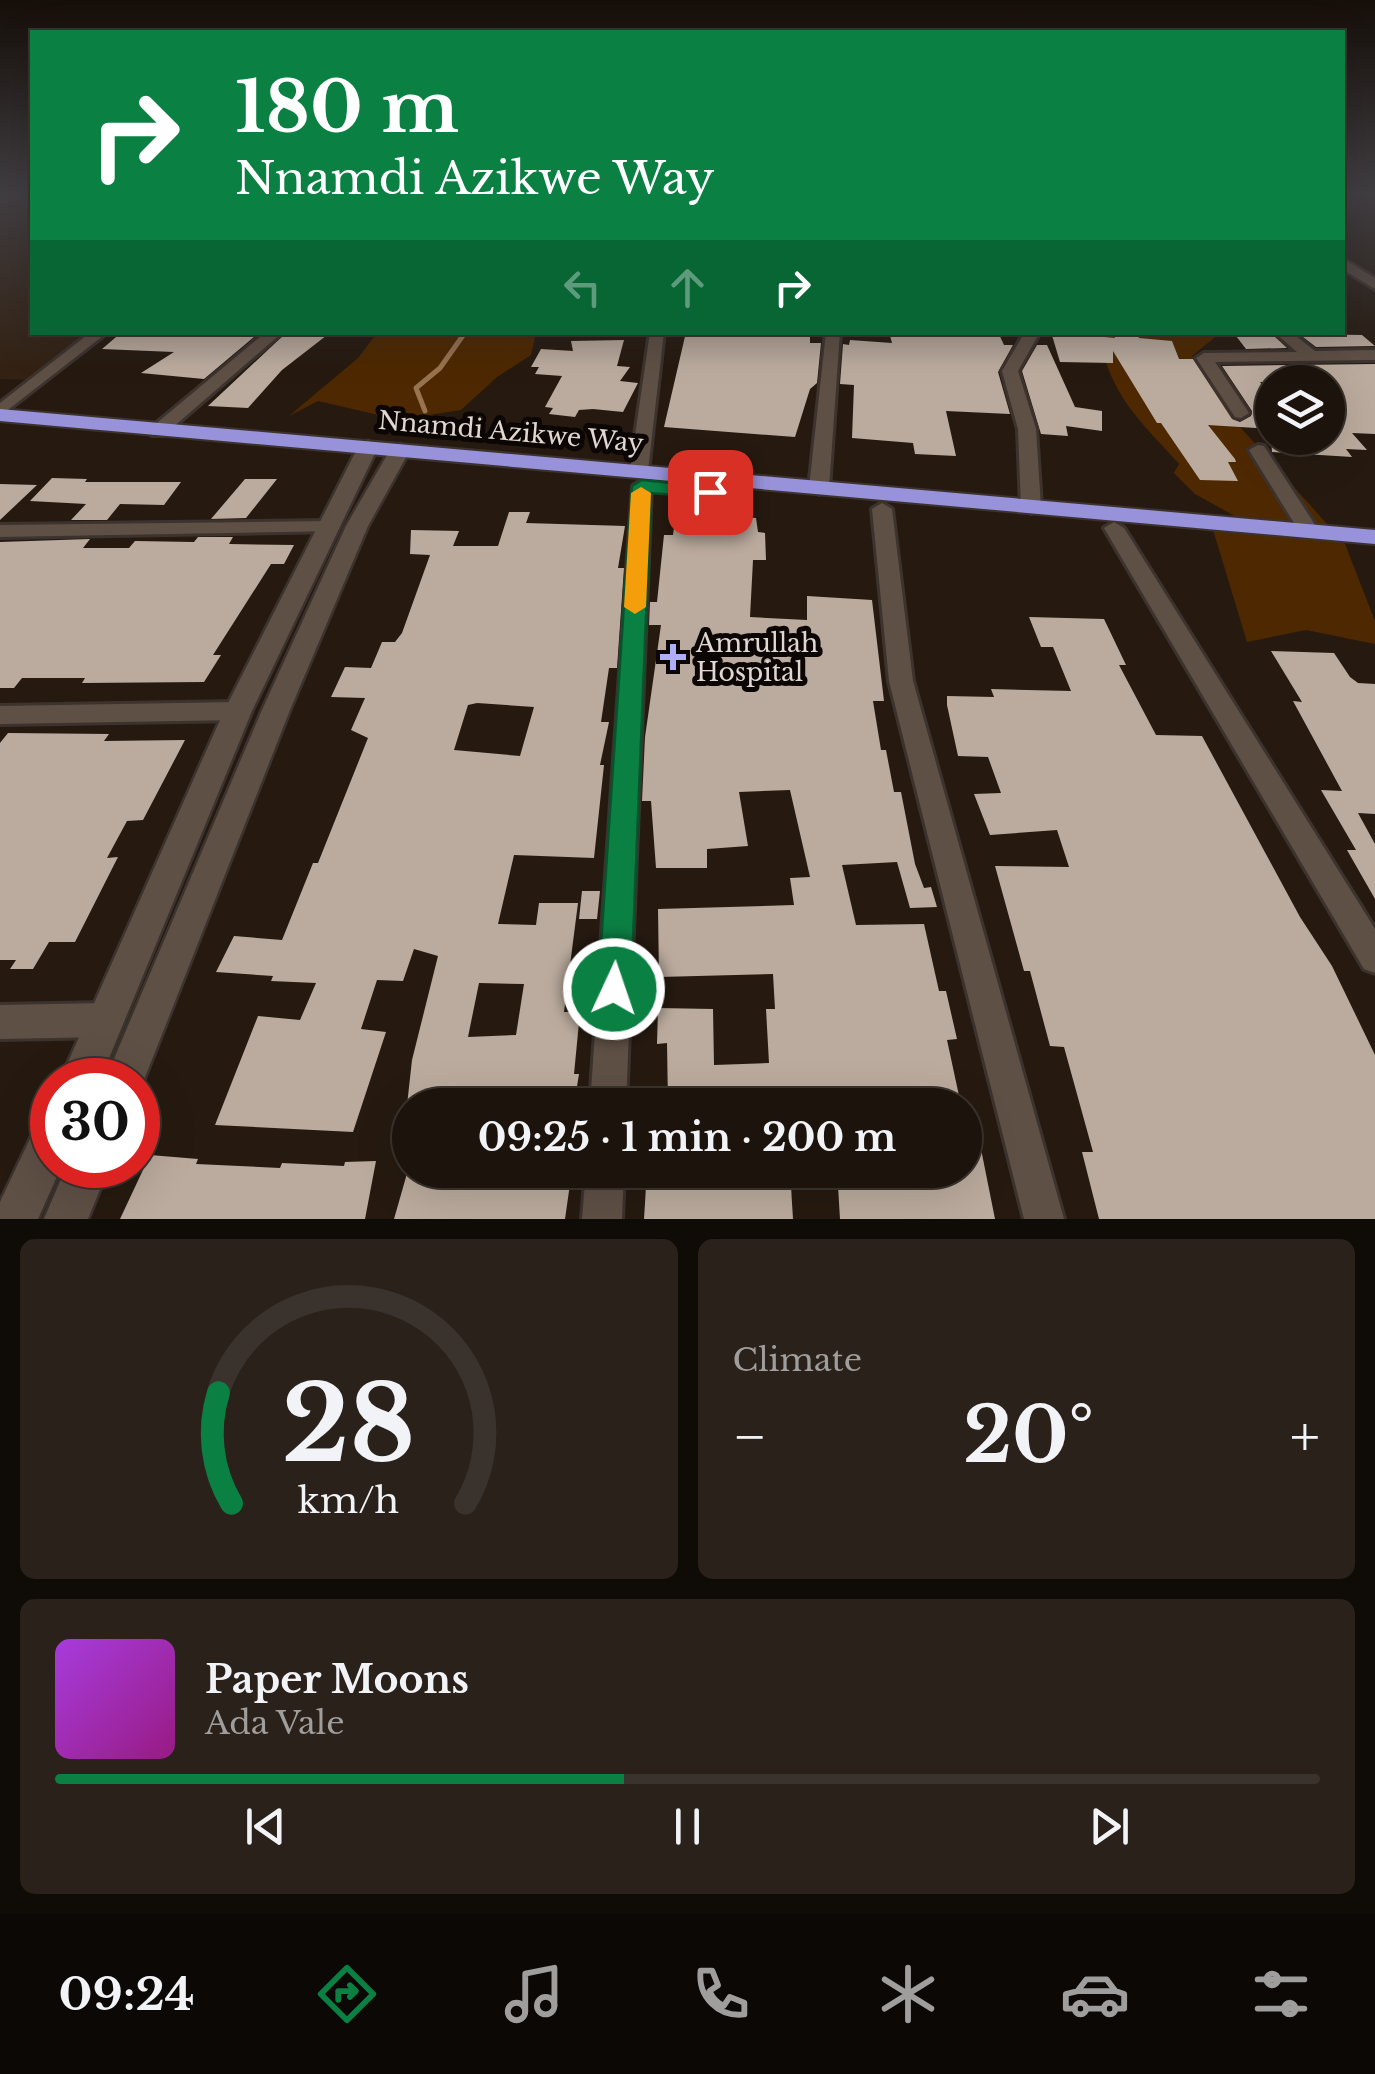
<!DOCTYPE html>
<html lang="en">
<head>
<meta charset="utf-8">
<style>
  body { margin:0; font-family:"Libre Baskerville",serif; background:#29211a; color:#f1f3f6; height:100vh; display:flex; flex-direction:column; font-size:38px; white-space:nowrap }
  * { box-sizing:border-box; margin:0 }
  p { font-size:32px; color:#a09e9d }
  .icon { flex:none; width:55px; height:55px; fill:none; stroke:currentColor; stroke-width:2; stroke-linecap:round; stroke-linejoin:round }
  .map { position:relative; height:1219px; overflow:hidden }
  .panel { display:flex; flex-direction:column; gap:20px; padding:20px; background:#0f0b07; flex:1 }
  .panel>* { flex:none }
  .hud { position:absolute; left:30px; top:30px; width:1315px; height:305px; border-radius:0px; box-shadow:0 10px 40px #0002,0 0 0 2px #3a332d; background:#0b8043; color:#fff; overflow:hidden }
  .fabs { position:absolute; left:1255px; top:365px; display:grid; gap:20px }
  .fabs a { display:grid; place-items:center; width:90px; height:90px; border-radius:50%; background:#1c140c; box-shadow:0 10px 40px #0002,0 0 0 2px #3a332d; font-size:50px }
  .speed { position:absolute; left:30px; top:1058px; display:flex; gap:20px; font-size:50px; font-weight:700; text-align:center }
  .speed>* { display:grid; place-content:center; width:130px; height:130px; border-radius:50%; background:#1c140c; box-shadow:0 10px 40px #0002,0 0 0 2px #3a332d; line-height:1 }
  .speed .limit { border:15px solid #d22; background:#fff; color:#111 }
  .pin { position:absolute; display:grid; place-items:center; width:85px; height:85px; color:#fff; margin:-42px; border-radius:20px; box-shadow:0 5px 15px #0006 }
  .me { position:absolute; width:110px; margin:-55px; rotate:3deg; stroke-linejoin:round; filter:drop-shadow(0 0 8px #0008) }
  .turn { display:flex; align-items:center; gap:35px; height:210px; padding:0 40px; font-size:45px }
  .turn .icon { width:130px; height:130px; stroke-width:2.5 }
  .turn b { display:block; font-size:70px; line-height:85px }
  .lanes { display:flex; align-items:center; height:95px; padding:0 40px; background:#0003; justify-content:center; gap:50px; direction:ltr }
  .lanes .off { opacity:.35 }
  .big { font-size:75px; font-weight:800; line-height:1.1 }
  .panel .tile { flex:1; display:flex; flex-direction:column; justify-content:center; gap:15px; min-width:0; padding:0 35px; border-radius:15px; background:#29211a }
  .panel .dial { align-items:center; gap:0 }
  .dial svg { height:260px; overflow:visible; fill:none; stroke:#3a332d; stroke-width:7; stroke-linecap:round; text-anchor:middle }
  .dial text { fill:#f1f3f6; stroke:none }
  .song { display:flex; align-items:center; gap:30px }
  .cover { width:120px; height:120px; border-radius:15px; background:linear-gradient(135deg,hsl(280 70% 55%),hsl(310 70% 35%)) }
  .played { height:10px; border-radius:5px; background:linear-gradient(90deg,#0b8043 45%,#3a332d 45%) }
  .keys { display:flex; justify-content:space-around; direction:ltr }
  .heat { display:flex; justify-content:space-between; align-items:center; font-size:55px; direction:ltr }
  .panel .tiles { flex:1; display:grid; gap:20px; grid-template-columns:1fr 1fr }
  .tile:last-child { grid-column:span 2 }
  .trip { position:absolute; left:392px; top:1088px; width:590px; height:100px; border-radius:50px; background:#1c140c; box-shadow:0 10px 40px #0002,0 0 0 2px #3a332d; font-weight:800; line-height:100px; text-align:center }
  .tab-bar { display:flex; height:160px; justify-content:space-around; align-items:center; background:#0b0805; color:#a09e9d }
  .tab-bar .icon { width:70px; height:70px }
  .tab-bar .active { color:#0b8043 }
  .tab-bar b { font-size:45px; color:#f1f3f6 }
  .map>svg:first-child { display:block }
  .built { fill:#332214 }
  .green { fill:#4e2800 }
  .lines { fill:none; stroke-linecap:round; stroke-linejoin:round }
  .stream { stroke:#987350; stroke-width:5 }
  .building { fill:#bbab9e; fill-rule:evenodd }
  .minor-casing { stroke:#3c332f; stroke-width:6 }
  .tertiary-casing { stroke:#3c332f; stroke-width:5 }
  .trunk-casing { stroke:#3c332f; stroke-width:4 }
  .minor { fill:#5f5045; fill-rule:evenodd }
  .tertiary { fill:#5f5045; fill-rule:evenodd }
  .trunk { fill:#9892da; fill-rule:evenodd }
  .route { fill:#0b8043; stroke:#07532c; stroke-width:2.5 }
  .slow { fill:#f59e0b }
  .poi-dot { fill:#afaefa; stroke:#0b0603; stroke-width:4 }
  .labels { text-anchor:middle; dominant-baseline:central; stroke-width:10; stroke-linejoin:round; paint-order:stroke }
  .street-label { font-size:25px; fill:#e0d7d1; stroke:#0b0603 }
  .poi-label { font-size:25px; fill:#e0d7d1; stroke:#0b0603; text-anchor:start }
</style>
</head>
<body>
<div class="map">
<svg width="1375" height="1219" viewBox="0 0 1375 1219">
  <rect width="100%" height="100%" fill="#261a10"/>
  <polygon class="built" points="0,195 32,195 32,332 105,333 46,380 0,379"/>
  <g class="green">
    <polygon points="377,333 377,332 536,333 531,355 497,377 461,410 422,416 374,414 318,401 289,416 358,358"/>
    <path d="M1098,333h122l-28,23 18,19 31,53 104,116 30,77v23l-69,-14 -59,12 -36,-119 31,-3 -47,-26 -21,-21 5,-9c-43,-48 -67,-66 -81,-131z"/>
  </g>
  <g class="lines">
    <polyline class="stream" points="425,411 416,388 440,368 464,334 475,332"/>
  </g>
  <g class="building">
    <polygon points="122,332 260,332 204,379 141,373 174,352 102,349"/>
    <polygon points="287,332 331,332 282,370 248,408 208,406"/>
    <polygon points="686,332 810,332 810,343 821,343 817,383 810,389 795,437 664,427"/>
    <polygon points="889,332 998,332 1004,345 1013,345 998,372 1010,414 946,411 956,456 915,454 913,443 852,438 854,385 840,384 843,344 849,345 850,340 892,343"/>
    <polygon points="1051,332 1115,338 1113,332 1136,332 1139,338 1172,341 1179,359 1193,359 1232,419 1240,422 1251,416 1252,411 1222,366 1375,364 1375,434 1352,433 1367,450 1346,449 1352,457 1272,452 1271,438 1328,438 1328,382 1260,382 1272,398 1272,429 1208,425 1235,459 1236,462 1228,462 1238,481 1200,480 1161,423 1157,423 1113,351 1113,363 1060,362"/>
    <polygon points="1233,332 1271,333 1287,348 1246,349"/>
    <polygon points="1299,334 1362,335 1375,346 1316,347"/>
    <polygon points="624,340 617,366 630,367 620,381 638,383 623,412 593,409 579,410 575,417 549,414 553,408 545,407 562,376 535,374 539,367 531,367 541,349 573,351 571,341"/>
    <polygon points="1037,345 1047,345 1075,407 1102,411 1102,431 1066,426 1068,436 1041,434 1022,371"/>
    <polygon points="52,478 87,479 85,482 181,482 164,505 120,504 107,520 71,520 86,504 30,501"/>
    <polygon points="245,479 277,479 246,518 211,519"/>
    <polygon points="0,484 37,485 0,520"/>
    <path d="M509,512h21l-4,11 99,3 -7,42h6l-7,100h-8l-8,54h8l-9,43h4l-10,93 -80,-3 -16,69 38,1 3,-22h39l-14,109h16l-6,62h5l-5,31h-167l5,-45 26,-104 -24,-7 -11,32 -26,-1 -16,49 25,3 -33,100 -138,-7 43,-109 42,4 16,-37 -45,-2 2,-5 -57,-4 18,-36 48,4 31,-77h5l50,-125 -17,-8 14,-32 -34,-1 14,-30 26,1 11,-26h13l7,-9 28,-78 -20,-1 1,-24 48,1 -6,15h45zM477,703l57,4 -14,49 -66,-6 14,-45zM479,983l45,1 -8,51 -48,2z"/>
    <polygon points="676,512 756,518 758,532 765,533 766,560 753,560 750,617 807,620 807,596 872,600 884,701 873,701 881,750 886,750 894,792 901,792 915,864 924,888 931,887 937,907 910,908 897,862 842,865 856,925 924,924 939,991 946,991 957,1039 947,1040 961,1105 668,1105 667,1043 657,1044 658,1008 713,1009 714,1065 769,1063 766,1009 775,1009 773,974 659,977 658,909 794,905 790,878 810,877 790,790 739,792 748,846 707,849 707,868 656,868 651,801 642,801 645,737 661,625 649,625 650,602 657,602 664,535 673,535"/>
    <polygon points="198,537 233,537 229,544 294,545 284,564 271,564 213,655 221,655 204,682 82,683 85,678 22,678 14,688 0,688 0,542 90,539 83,548 129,548 135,541 194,542"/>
    <polygon points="1029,617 1104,619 1126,665 1119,665 1156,735 1202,736 1300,917 1332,966 1375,1055 1375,1219 1099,1219 1082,1152 1093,1152 1064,1047 1050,1046 1030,971 1024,971 995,866 1069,867 1057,830 990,835 974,794 1001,793 988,757 958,756 947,705 947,696 994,697 991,689 1071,691 1053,647 1041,647"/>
    <polygon points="1271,651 1334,653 1350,677 1358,683 1375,684 1375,814 1358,813 1375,844 1375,899 1347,850 1356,850 1321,790 1342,791 1293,701 1302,702"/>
    <polygon points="8,733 109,734 104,741 185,740 143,820 127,821 107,858 118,857 75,942 49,942 33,969 10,969 16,960 0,960 0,743"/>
    <polygon points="582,891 600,891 597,919 579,919"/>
    <polygon points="965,1149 981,1149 995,1219 840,1219 837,1170 965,1170"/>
    <polygon points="150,1155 198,1159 196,1164 280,1168 282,1163 344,1166 345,1162 376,1161 365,1219 120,1219"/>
    <polygon points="408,1170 572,1170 565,1219 394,1219"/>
    <polygon points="647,1170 790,1170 793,1219 644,1219"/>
  </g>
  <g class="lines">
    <g class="minor-casing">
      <g id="minor">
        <polygon points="91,332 108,332 0,416 0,403"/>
        <polygon points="266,332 283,332 164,435 152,435 152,427"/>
        <polygon points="650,332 664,332 648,470 639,476 630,470"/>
        <polygon points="826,332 840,332 829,488 819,494 809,488"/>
        <polygon points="1025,332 1040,332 1018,371 1036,429 1041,507 1031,513 1021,507 1018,429 1002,371"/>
        <polygon points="1274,332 1291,332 1315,351 1375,350 1375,360 1215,362 1249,413 1241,418 1235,417 1196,358 1204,353 1297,352"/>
        <polygon points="1258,445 1264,446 1319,531 1316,535 1309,537 1299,531 1249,450"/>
        <polygon points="642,480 651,486 626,1105 590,1105 633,486"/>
        <polygon points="882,503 892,509 913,681 1064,1219 1024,1219 889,681 872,509"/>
        <polygon points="328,521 338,527 335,531 0,537 0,525"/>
        <polygon points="1114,522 1124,528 1375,929 1375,973 1364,969 1104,528"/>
        <polygon points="238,702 247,704 251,711 247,718 238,720 0,724 0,706"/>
        <polygon points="107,1003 119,1008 124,1020 119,1032 107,1037 0,1039 0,1005"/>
        <polygon points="586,1170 624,1170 622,1219 582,1219"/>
      </g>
    </g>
    <g class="tertiary-casing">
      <g id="tertiary">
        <polygon points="1342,258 1375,278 1375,289 1342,269"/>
        <polygon points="368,441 378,447 252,711 100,1080 60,1080 224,711 358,447"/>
        <polygon points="400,444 410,450 368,526 290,710 138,1095 138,1080 105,1080 262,710 346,526 390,450"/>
        <polygon points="52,1118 52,1165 62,1165 38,1219 0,1219 0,1202 37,1124"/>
        <polygon points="67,1165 110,1165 88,1219 44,1219"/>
      </g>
    </g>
    <g class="trunk-casing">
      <polygon id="trunk" points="0,409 1375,530 1375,544 0,421"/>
    </g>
    <use href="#minor" class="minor"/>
    <use href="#tertiary" class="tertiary"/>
    <use href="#trunk" class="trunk"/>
  </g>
  <linearGradient id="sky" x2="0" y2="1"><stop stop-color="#150e09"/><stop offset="0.53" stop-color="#413e42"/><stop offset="1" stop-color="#413e42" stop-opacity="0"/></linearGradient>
  <rect width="1375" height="366" fill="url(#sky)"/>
  <polygon class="route" points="642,480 710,487 720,492 710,498 651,493 631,989 626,1000 614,1005 603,1000 598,989 632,486"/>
  <polygon class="slow" points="641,487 651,493 646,607 635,614 624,607 631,493"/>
  <path class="poi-dot" d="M668 642h10v10h10v10h-10v10h-10v-10h-10v-10h10z"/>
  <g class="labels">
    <g class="street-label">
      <text transform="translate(511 432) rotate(5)">Nnamdi Azikwe Way</text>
    </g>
    <g class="poi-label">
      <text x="696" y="643">Amrullah<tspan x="696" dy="29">Hospital</tspan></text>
    </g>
  </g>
</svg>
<div class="fabs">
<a><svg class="icon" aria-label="layers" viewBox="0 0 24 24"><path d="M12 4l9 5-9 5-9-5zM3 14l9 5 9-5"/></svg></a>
</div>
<div class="speed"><div class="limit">30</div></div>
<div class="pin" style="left:710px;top:492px;background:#d93025"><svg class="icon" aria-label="arrive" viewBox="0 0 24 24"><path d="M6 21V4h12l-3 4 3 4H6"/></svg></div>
<svg class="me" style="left:614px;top:989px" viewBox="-20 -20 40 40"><circle r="17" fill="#0b8043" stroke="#fff" stroke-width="3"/><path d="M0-11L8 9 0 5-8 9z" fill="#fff"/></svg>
<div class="trip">09:25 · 1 min · 200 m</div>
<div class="hud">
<div class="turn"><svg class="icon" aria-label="right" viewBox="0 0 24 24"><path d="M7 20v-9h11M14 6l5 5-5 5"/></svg><div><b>180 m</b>Nnamdi Azikwe Way</div></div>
<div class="lanes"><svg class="icon off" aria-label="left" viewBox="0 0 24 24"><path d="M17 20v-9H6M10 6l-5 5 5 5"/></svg><svg class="icon off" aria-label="ahead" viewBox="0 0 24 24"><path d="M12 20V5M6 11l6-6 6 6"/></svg><svg class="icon" aria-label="right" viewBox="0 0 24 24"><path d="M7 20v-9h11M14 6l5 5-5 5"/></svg></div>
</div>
</div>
<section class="panel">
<div class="tiles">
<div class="tile dial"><svg viewBox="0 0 100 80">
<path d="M14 69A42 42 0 1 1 86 69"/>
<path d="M14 69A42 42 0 0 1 10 35" stroke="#0b8043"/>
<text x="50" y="56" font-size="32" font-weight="700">28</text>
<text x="50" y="72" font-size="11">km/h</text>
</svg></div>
<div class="tile"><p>Climate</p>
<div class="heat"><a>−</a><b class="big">20°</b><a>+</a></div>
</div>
<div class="tile">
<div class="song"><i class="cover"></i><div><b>Paper Moons</b><p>Ada Vale</p></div></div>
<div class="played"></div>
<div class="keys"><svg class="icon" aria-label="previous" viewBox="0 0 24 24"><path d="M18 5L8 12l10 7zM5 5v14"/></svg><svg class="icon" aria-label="pause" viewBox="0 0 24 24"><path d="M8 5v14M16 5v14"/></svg><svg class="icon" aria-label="next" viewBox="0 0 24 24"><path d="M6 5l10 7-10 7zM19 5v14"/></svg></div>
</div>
</div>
</section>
<nav class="tab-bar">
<b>09:24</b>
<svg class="icon active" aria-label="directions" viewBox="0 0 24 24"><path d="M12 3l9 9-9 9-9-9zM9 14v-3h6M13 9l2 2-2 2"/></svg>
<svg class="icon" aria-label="music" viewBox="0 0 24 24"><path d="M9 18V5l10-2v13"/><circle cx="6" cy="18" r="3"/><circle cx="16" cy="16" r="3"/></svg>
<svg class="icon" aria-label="phone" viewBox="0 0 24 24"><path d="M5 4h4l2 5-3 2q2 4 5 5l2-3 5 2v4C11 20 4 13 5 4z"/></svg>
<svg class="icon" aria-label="climate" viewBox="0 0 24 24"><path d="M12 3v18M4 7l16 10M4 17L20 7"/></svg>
<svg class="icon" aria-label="car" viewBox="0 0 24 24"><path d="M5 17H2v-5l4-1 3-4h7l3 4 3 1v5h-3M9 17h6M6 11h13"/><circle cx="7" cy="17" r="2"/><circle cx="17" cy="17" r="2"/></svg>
<svg class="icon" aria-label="filters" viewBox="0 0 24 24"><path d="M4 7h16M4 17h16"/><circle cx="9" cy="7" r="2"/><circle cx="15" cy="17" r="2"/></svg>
</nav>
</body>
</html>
